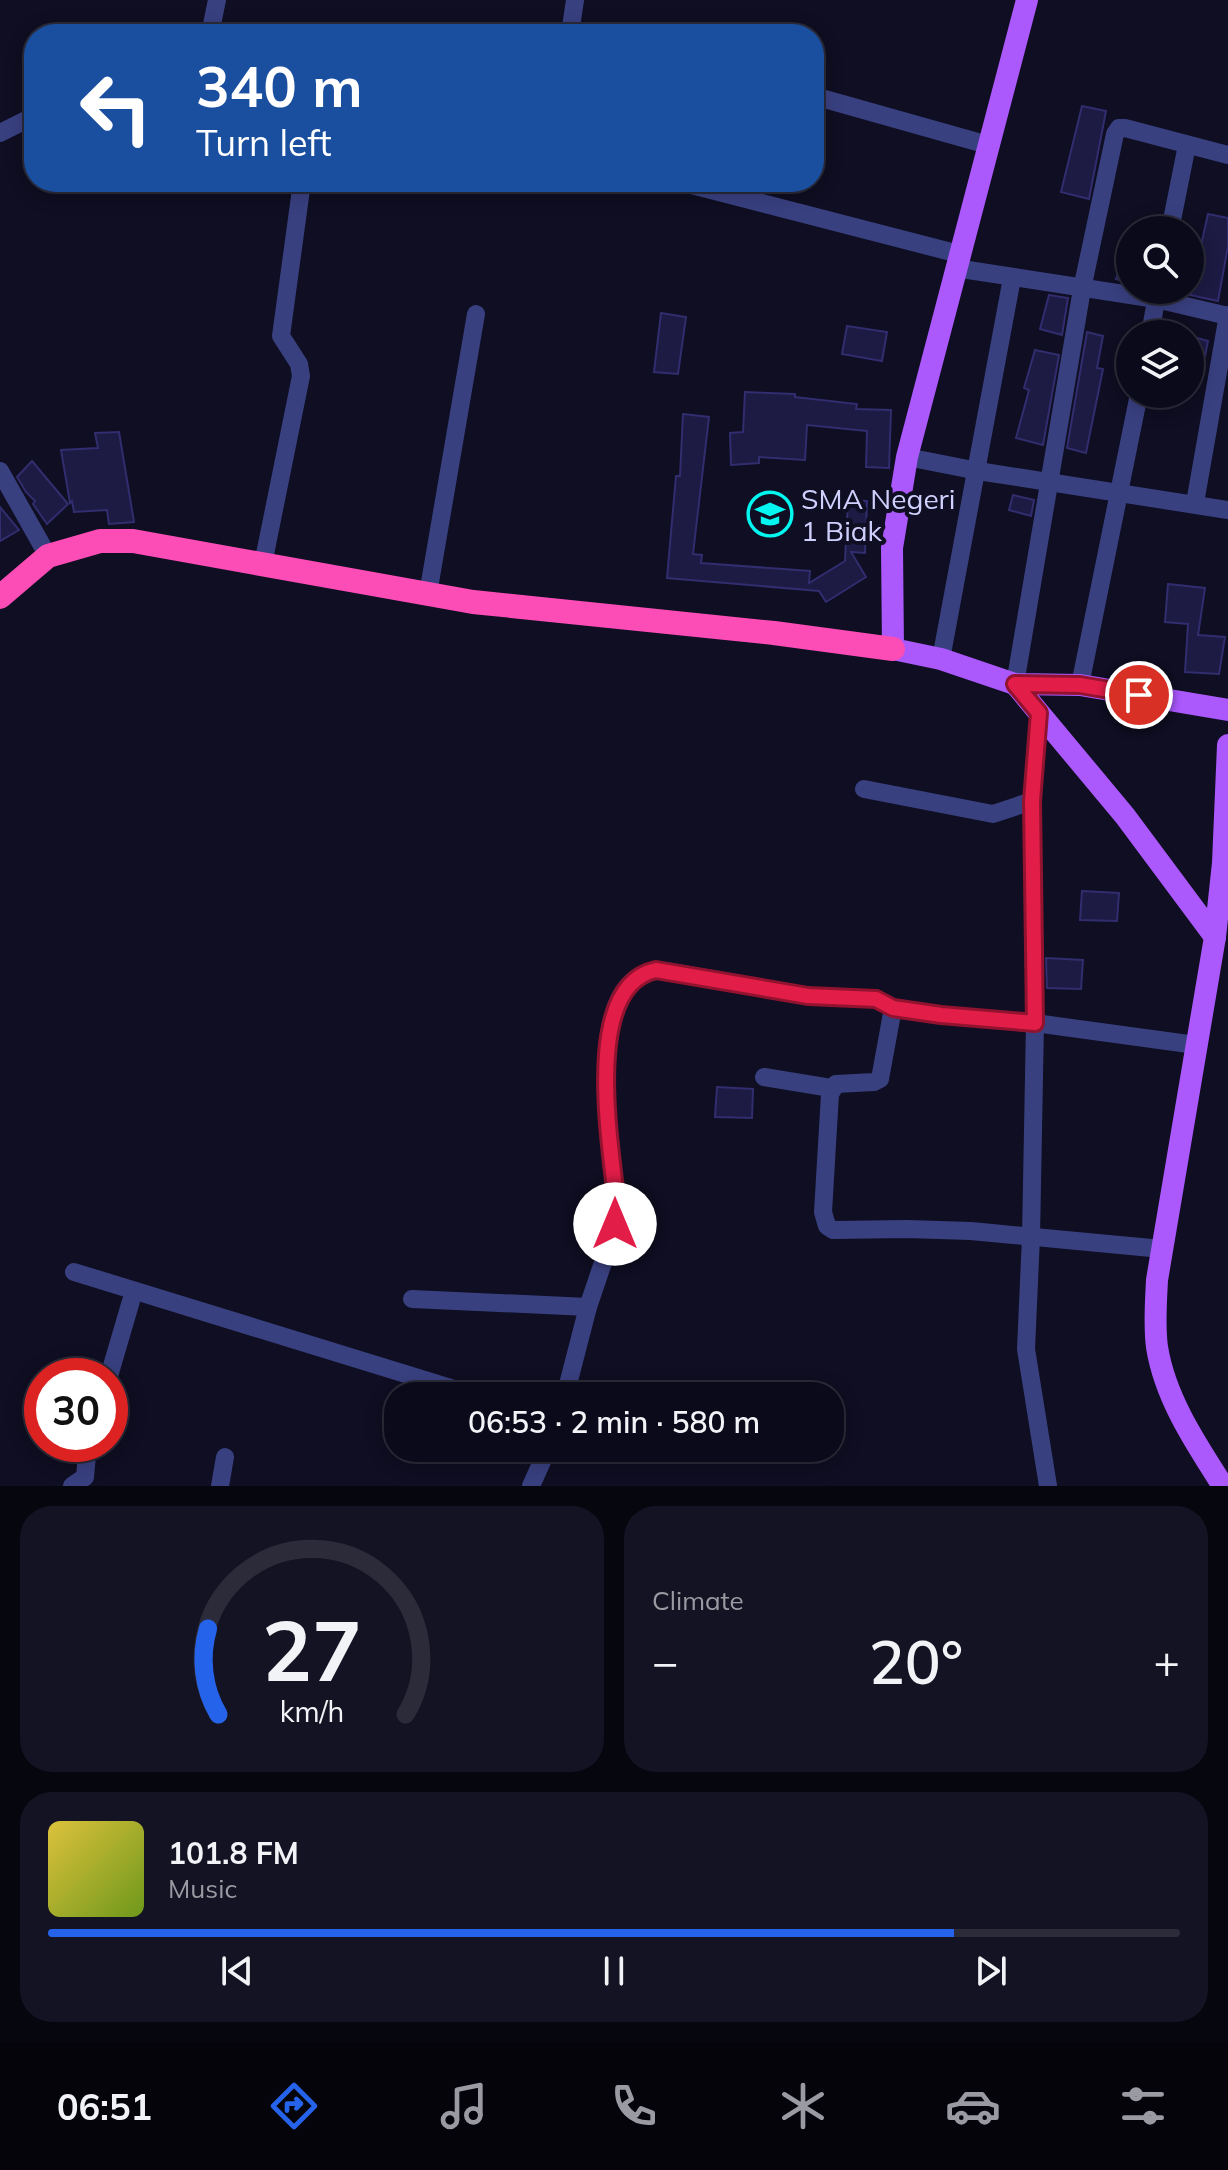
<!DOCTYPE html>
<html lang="en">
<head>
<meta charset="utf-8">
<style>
  body { margin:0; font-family:Mulish,sans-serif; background:#141323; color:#f1f3f6; height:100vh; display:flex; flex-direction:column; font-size:30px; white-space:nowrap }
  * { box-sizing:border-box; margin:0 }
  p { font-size:26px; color:#9a9aa2 }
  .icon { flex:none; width:44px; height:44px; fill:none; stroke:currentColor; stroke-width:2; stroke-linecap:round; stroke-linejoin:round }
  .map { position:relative; height:1486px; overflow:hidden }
  .sheet { display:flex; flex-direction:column; gap:20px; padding:20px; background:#06060e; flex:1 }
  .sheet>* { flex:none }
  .banner { position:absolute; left:24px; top:24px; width:800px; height:168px; border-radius:32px; box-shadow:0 4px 20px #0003,0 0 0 2px #2b2b39; background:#1a4fa0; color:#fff; overflow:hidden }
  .tools { position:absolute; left:1116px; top:216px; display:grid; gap:16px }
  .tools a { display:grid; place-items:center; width:88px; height:88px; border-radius:50%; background:#0b0a1a; box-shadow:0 4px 20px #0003,0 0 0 2px #2b2b39; font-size:40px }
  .speed { position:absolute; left:24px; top:1358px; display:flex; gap:16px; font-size:40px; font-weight:700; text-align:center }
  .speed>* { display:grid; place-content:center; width:104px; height:104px; border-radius:50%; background:#0b0a1a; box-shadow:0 4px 20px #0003,0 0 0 2px #2b2b39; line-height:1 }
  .speed .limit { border:12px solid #d22; background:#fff; color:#111 }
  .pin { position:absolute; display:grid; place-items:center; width:68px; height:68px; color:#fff; margin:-34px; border:4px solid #fff; border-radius:50%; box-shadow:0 2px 8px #0007 }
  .me { position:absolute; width:88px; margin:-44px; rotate:0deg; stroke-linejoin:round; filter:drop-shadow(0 0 6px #0008) }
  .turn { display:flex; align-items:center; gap:28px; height:168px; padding:0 40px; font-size:36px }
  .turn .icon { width:104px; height:104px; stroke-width:2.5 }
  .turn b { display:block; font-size:56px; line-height:68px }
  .big { font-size:60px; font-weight:600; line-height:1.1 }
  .sheet .card { flex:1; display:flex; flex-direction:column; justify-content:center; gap:12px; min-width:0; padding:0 28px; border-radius:32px; background:#141323 }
  .sheet .dial { align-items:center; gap:0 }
  .dial svg { height:208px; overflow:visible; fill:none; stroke:#2b2b39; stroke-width:7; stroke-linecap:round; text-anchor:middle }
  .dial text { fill:#f1f3f6; stroke:none }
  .song { display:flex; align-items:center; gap:24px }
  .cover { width:96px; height:96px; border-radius:12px; background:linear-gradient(135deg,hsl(50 70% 55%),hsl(80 70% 35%)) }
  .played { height:8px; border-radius:4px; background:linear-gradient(90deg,#2563eb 80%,#2b2b39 80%) }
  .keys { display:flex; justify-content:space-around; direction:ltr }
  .heat { display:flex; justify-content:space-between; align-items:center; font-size:44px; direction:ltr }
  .sheet .tiles { flex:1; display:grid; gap:20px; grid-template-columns:1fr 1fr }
  .card:last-child { grid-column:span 2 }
  .trip { position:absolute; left:384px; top:1382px; width:460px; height:80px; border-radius:32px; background:#0b0a1a; box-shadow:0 4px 20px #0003,0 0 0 2px #2b2b39; font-weight:600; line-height:80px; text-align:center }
  .tab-bar { display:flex; height:128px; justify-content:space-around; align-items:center; background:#04040a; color:#9a9aa2 }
  .tab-bar .icon { width:56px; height:56px }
  .tab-bar .active { color:#2563eb }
  .tab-bar b { font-size:36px; color:#f1f3f6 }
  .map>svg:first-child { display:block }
  .building { fill:#1d1a43; stroke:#312d6e; stroke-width:2 }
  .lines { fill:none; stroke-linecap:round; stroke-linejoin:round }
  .minor { stroke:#394080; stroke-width:18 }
  .major { stroke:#ab58fd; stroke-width:22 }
  .highway { stroke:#fc4cb6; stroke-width:24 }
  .route-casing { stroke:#92132f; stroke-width:20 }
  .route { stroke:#e11d48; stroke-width:14 }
  .labels { text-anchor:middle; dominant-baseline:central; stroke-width:8; stroke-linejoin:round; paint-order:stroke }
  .poi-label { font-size:28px; fill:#d0d0fe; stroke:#0f0e22; text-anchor:start }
</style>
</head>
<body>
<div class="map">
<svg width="1228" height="1486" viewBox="0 0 1228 1486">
  <rect width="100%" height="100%" fill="#0f0e22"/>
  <g class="building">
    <polygon points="1082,106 1106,111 1089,199 1061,192"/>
    <polygon points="1208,214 1228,218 1228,246 1218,301 1190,295"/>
    <polygon points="1127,241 1130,242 1130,283 1116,279"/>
    <polygon points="1049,295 1068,298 1062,335 1040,329"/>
    <polygon points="661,313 686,317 678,374 654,372"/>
    <polygon points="847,326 887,332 882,361 842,354"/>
    <polygon points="1087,332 1103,336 1097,368 1103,369 1086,453 1067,448"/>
    <polygon points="1190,336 1208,341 1205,356 1190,353"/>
    <polygon points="1035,350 1059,355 1043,445 1016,438 1029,390 1024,388"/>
    <polygon points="745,392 795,394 795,397 857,404 856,409 891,410 889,468 866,467 867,431 807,425 805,460 759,457 759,463 731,465 730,433 743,432"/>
    <polygon points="683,414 709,417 693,554 702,555 701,563 810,571 809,583 845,561 848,500 867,501 865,553 851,552 866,577 826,602 819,591 667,578 676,476 680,476"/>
    <polygon points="119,432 134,522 109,524 107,510 74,512 72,501 70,503 61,450 98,448 95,433"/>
    <polygon points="32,461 68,504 47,524 33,504 35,501 26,492 17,477"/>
    <polygon points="1013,495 1034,500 1031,516 1009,510"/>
    <polygon points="0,507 19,530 0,541"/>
    <polygon points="1168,584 1205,588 1198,635 1225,637 1219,674 1185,672 1188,624 1165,622"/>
    <polygon points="1082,891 1119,893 1117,921 1080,920"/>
    <polygon points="1046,958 1083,960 1081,989 1047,988"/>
    <polygon points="717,1087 753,1089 752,1118 715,1117"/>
  </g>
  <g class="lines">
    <g class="minor">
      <polyline points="210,34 217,0"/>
      <polyline points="570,34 575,0"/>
      <polyline points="814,96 988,145"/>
      <polyline points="0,133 34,116"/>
      <polyline points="680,182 959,254"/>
      <polyline points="1170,230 1187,145"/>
      <polyline points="955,268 1156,299 1228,316"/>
      <polyline points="1150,334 1158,290"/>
      <polyline points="907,457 978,471 1228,510"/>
      <polyline points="0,471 48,556"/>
      <polyline points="1195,503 1228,315"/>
      <polyline points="263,564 301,376 299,364 281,336 302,182"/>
      <polyline points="428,594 476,314"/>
      <polyline points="941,659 1012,278"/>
      <polyline points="1015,684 1082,289 1115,134 1119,128 1125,128 1228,155"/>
      <polyline points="1080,685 1139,394"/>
      <polyline points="1039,713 1032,801 1035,1023 1031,1237 1026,1349 1048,1486"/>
      <polyline points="864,789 993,814 1032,801"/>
      <polyline points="893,1008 880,1079 874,1082 836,1084 830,1094 823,1212 827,1226 833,1230 907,1229 971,1231 1162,1249"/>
      <polyline points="764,1077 831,1088"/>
      <polyline points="74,1272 477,1396"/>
      <polyline points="412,1299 588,1307"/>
      <polyline points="109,1376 131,1301"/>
      <path d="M565,1396l23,-89 23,-68 6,-32c-5,-51 -41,-244 50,-236l141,25 68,3 17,9 48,7 94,8 161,22"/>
      <polyline points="72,1486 85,1477 88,1444"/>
      <polyline points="220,1486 225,1457"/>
      <polyline points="531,1486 548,1448"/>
    </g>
    <g class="major">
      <polyline points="1027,0 907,457 892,548 893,649 941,659 1015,684 1080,685 1228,710"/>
      <polyline points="1015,684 1125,816 1215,937"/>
      <path d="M1223,1486c-27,-42 -58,-88 -66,-139 -3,-22 -1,-45 0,-67l58,-343 8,-74 5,-118"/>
    </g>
    <polyline class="highway" points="0,597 48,556 100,541 133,541 473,602 774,633 893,649"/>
  </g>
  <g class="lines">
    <g class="route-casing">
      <path id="route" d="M615,1224l2,-17c-5,-56 -37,-221 39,-237l152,26 68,3 17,9 48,7 94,8 -3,-222 7,-88 -24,-29 65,1 59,10"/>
    </g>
    <use href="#route" class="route"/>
  </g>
  <defs>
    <g id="school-ring" transform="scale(2.3)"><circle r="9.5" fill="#0f0e22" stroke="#04f6f1" stroke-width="1.5"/><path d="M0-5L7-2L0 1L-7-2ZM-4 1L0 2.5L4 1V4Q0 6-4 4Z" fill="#04f6f1"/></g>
  </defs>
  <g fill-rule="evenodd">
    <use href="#school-ring" x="770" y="514"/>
  </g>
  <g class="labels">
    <g class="poi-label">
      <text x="801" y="498">SMA Negeri<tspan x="801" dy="32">1 Biak</tspan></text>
    </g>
  </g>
</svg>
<div class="tools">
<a><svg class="icon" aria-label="search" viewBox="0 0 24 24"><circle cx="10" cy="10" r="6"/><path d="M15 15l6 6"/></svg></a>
<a><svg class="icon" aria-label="layers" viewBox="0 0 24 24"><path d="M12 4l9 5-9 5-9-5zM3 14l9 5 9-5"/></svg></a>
</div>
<div class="speed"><div class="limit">30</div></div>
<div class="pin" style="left:1139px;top:695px;background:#d93025"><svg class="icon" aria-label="arrive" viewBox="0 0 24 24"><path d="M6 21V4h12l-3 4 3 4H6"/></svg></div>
<svg class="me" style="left:615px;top:1224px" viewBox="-20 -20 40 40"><circle r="19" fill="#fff"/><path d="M0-13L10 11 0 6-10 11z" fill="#e11d48"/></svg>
<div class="trip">06:53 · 2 min · 580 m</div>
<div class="banner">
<div class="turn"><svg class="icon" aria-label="left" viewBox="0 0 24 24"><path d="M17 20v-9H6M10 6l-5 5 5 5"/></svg><div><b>340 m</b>Turn left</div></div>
</div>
</div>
<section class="sheet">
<div class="tiles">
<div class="card dial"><svg viewBox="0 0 100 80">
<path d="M14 69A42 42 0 1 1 86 69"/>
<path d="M14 69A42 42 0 0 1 10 36" stroke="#2563eb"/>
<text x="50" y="56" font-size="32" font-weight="700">27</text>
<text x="50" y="72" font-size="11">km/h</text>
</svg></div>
<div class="card"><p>Climate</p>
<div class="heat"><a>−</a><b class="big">20°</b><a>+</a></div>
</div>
<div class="card">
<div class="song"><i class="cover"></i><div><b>101.8 FM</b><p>Music</p></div></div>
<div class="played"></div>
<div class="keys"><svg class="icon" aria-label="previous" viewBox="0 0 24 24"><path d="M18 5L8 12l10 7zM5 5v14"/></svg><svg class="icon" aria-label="pause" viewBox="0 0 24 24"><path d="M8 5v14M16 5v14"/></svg><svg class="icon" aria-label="next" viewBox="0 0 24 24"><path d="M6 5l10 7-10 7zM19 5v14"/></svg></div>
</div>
</div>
</section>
<nav class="tab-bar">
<b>06:51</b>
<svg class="icon active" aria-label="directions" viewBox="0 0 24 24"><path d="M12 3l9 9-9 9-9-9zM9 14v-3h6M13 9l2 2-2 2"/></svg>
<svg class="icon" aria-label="music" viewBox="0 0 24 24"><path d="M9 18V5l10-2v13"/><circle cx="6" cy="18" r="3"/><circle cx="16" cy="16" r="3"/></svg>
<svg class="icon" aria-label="phone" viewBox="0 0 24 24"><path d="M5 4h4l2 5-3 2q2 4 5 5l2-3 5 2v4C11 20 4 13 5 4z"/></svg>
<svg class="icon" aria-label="climate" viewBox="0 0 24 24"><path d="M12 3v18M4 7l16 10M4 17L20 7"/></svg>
<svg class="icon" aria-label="car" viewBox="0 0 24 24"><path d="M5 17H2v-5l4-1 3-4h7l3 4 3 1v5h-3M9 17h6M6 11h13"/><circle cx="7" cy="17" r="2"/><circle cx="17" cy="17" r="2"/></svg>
<svg class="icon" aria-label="filters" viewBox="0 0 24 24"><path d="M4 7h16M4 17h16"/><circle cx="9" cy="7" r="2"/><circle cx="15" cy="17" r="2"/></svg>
</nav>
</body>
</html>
